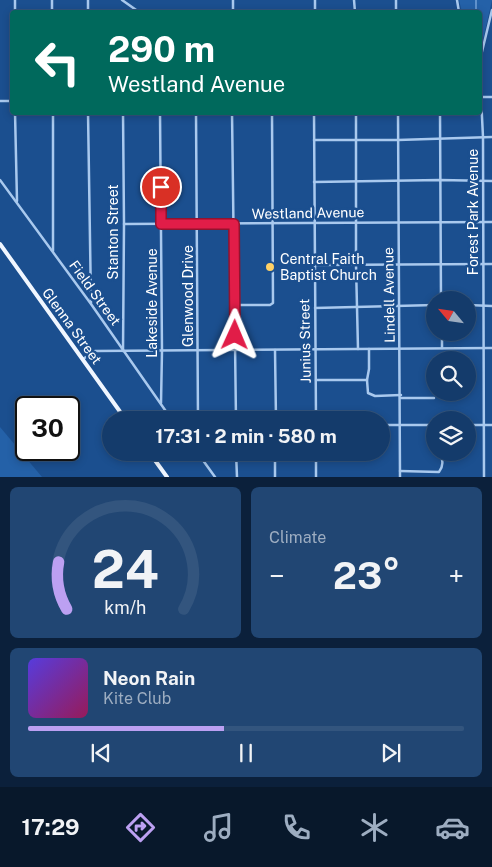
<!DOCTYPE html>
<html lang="en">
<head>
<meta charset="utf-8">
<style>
  body { margin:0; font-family:"Public Sans",sans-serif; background:#214673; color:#f1f3f6; height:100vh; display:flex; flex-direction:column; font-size:19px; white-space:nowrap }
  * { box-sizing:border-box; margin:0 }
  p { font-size:16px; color:#9dadc1 }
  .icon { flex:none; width:28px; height:28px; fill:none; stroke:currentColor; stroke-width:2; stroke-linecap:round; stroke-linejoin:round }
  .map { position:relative; height:477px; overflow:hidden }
  .panel { display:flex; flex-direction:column; gap:10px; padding:10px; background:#0b203b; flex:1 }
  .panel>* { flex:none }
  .banner { position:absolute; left:10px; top:10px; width:472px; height:105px; border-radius:5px; box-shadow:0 2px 8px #0003,0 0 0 1px #33557e; background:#00695c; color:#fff; overflow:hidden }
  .needle { width:32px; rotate:299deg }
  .fabs { position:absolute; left:426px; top:291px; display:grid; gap:10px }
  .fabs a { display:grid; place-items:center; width:50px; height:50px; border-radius:50%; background:#143b6b; box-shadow:0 2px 8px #0003,0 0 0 1px #33557e; font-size:25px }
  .speed { position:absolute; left:15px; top:396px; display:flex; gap:10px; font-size:25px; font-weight:700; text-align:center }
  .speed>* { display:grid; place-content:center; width:65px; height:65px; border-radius:50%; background:#143b6b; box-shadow:0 2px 8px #0003,0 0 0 1px #33557e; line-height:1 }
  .speed .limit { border:2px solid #111; border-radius:8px; background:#fff; color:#111 }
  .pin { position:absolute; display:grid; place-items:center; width:42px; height:42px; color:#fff; margin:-21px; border:2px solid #fff; border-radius:50%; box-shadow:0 1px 5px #0007 }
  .me { position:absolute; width:55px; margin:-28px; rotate:1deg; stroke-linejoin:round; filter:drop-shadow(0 0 4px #0008) }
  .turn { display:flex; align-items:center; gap:18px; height:105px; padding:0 15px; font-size:22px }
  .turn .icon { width:65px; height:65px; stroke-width:2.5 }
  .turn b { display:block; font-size:35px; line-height:42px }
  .big { font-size:38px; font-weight:700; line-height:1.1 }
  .panel .card { flex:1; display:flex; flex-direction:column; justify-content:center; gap:8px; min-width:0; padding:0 18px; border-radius:8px; background:#214673 }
  .panel .dial { align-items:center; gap:0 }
  .dial svg { height:130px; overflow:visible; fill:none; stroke:#33557e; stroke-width:7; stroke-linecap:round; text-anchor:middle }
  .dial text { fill:#f1f3f6; stroke:none }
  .song { display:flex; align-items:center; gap:15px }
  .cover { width:60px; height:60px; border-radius:8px; background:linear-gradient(135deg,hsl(250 70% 55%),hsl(330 70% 35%)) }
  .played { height:5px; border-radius:2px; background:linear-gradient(90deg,#bca0f2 45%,#33557e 45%) }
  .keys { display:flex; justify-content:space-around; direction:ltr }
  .heat { display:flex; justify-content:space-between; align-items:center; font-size:28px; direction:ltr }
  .panel .tiles { flex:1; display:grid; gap:10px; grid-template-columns:1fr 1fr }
  .card:last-child { grid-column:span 2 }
  .trip { position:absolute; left:102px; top:411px; width:288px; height:50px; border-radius:25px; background:#143b6b; box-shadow:0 2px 8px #0003,0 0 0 1px #33557e; font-weight:700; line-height:50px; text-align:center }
  .menu { display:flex; height:80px; justify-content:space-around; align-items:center; background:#08182b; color:#9dadc1 }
  .menu .icon { width:35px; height:35px }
  .menu .on { color:#bca0f2 }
  .menu b { font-size:22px; color:#f1f3f6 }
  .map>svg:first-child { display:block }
  .green { fill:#2461a8 }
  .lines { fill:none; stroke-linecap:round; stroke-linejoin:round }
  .stream { stroke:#9cc4f0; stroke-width:1 }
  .minor { stroke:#a9c9ee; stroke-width:2.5 }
  .major { stroke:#f0f6ff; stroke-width:4 }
  .route-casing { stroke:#92132f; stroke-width:12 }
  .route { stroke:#e11d48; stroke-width:9 }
  .poi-dot { fill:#ffd166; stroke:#1b4f8f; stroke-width:2 }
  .labels { text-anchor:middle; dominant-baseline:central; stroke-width:5; stroke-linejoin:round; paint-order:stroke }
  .street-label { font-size:14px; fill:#fff; stroke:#1b4f8f }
  .poi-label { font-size:14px; fill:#fff; stroke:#1b4f8f; text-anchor:start }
</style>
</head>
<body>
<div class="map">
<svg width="492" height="477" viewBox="0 0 492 477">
  <rect width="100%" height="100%" fill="#1b4f8f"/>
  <g class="green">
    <polygon points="459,0 492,0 480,53 480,12 462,12"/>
    <polygon points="0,427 42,477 0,477"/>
  </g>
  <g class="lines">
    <polyline class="stream" points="476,0 476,12"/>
    <g class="minor">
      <polyline points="52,0 52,12"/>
      <polyline points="122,0 139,12"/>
      <polyline points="315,0 315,12"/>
      <polyline points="354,0 355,12"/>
      <polyline points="396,0 396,12"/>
      <polyline points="457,0 459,12"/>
      <polyline points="15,12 15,0"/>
      <polyline points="88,12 88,0"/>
      <polyline points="233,12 233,0"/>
      <polyline points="480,60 492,10"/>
      <polyline points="481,97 483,137 484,477"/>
      <polyline points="481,97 492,97"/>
      <polyline points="0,101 12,101"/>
      <polyline points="15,112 17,201"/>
      <polyline points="53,112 53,251"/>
      <polyline points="88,112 91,303"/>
      <polyline points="160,112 162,351 161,403"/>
      <polyline points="196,112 198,420"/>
      <polyline points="232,112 236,420"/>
      <polyline points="314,112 316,420"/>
      <polyline points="356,112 356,265 358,349"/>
      <polyline points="398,112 400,477"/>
      <polyline points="440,112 441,300"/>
      <polyline points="314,140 398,140 492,137"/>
      <polyline points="0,180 91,304 172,420"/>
      <polyline points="314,182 440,180 492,181"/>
      <polyline points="124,224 492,222"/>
      <polyline points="314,265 492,264"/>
      <polyline points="235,305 270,305 273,303 272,112"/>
      <polyline points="468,305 492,306"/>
      <polyline points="315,308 435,305"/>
      <polyline points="442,332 442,348"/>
      <polyline points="369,349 369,369 367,380 368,393 375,396 401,395"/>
      <polyline points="275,350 276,420"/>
      <polyline points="123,351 124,224 123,112"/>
      <polyline points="83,359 95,351 492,348"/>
      <polyline points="316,380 367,380"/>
      <polyline points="401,398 434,398"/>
      <polyline points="381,425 435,425"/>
      <polyline points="468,425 492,425"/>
      <polyline points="197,452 215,477"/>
      <polyline points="236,452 237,477"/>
      <polyline points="316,452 316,477"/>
      <path d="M400,471l39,1c5,-6 4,-13 1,-20"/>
      <polyline points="275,477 275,452"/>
    </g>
    <g class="major">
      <polyline points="0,244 126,420"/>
      <polyline points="149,452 167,477"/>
    </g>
  </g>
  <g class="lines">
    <g class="route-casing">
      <polyline id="route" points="161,187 161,224 234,224 235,335"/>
    </g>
    <use href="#route" class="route"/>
  </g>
  <circle class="poi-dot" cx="270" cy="267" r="5"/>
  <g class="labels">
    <g class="street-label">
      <text transform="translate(473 212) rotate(-90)">Forest Park Avenue</text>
      <text transform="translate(308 213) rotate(-1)">Westland Avenue</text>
      <text transform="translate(113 232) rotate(-90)">Stanton Street</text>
      <text transform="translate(95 293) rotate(54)">Field Street</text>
      <text transform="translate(389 295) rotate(-91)">Lindell Avenue</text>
      <text transform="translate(188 296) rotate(-90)">Glenwood Drive</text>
      <text transform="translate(152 303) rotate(-90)">Lakeside Avenue</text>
      <text transform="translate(72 326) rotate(54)">Glenna Street</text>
      <text transform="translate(305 341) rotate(-91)">Junius Street</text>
    </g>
    <g class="poi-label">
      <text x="280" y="259">Central Faith<tspan x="280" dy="16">Baptist Church</tspan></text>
    </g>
  </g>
</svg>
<div class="fabs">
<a><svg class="needle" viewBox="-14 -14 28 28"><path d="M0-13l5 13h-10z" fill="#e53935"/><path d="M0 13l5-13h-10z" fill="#9dadc1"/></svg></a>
<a><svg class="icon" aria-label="search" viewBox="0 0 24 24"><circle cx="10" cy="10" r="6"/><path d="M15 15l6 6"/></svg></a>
<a><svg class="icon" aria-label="layers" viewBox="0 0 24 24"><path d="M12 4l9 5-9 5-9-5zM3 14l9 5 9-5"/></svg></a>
</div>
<div class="speed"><div class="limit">30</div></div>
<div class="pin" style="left:161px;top:187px;background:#d93025"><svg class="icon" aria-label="arrive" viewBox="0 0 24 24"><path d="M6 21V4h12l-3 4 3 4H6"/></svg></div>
<svg class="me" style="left:235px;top:335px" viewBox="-20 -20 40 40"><path d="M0-17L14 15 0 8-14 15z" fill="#e11d48" stroke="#fff" stroke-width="4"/></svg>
<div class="trip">17:31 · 2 min · 580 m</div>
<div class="banner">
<div class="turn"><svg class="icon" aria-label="left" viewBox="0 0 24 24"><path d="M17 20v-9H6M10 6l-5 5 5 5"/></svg><div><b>290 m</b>Westland Avenue</div></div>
</div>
</div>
<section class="panel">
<div class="tiles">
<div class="card dial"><svg viewBox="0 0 100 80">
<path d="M14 69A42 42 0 1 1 86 69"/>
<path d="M14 69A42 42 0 0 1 9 40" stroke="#bca0f2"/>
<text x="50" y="56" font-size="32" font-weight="700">24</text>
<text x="50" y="72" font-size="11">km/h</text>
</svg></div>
<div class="card"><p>Climate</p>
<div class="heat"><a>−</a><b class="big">23°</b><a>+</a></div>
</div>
<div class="card">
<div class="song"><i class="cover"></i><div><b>Neon Rain</b><p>Kite Club</p></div></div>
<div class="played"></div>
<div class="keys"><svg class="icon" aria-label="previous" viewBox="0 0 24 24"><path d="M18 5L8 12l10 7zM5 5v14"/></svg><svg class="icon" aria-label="pause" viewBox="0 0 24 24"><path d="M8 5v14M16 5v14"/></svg><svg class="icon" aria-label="next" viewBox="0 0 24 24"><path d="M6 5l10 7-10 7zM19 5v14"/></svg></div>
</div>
</div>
</section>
<nav class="menu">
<b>17:29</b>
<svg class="icon on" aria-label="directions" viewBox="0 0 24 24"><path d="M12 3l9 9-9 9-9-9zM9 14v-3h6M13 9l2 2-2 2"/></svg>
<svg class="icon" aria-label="music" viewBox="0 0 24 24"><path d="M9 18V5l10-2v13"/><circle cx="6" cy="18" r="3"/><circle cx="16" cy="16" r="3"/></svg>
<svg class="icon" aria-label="phone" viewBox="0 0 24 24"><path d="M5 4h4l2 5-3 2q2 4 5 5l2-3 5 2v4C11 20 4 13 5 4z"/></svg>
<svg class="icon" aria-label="climate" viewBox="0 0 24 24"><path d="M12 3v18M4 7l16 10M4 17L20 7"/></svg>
<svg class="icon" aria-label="car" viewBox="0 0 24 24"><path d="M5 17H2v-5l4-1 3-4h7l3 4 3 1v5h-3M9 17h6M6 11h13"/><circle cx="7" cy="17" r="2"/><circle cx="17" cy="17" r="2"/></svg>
</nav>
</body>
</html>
